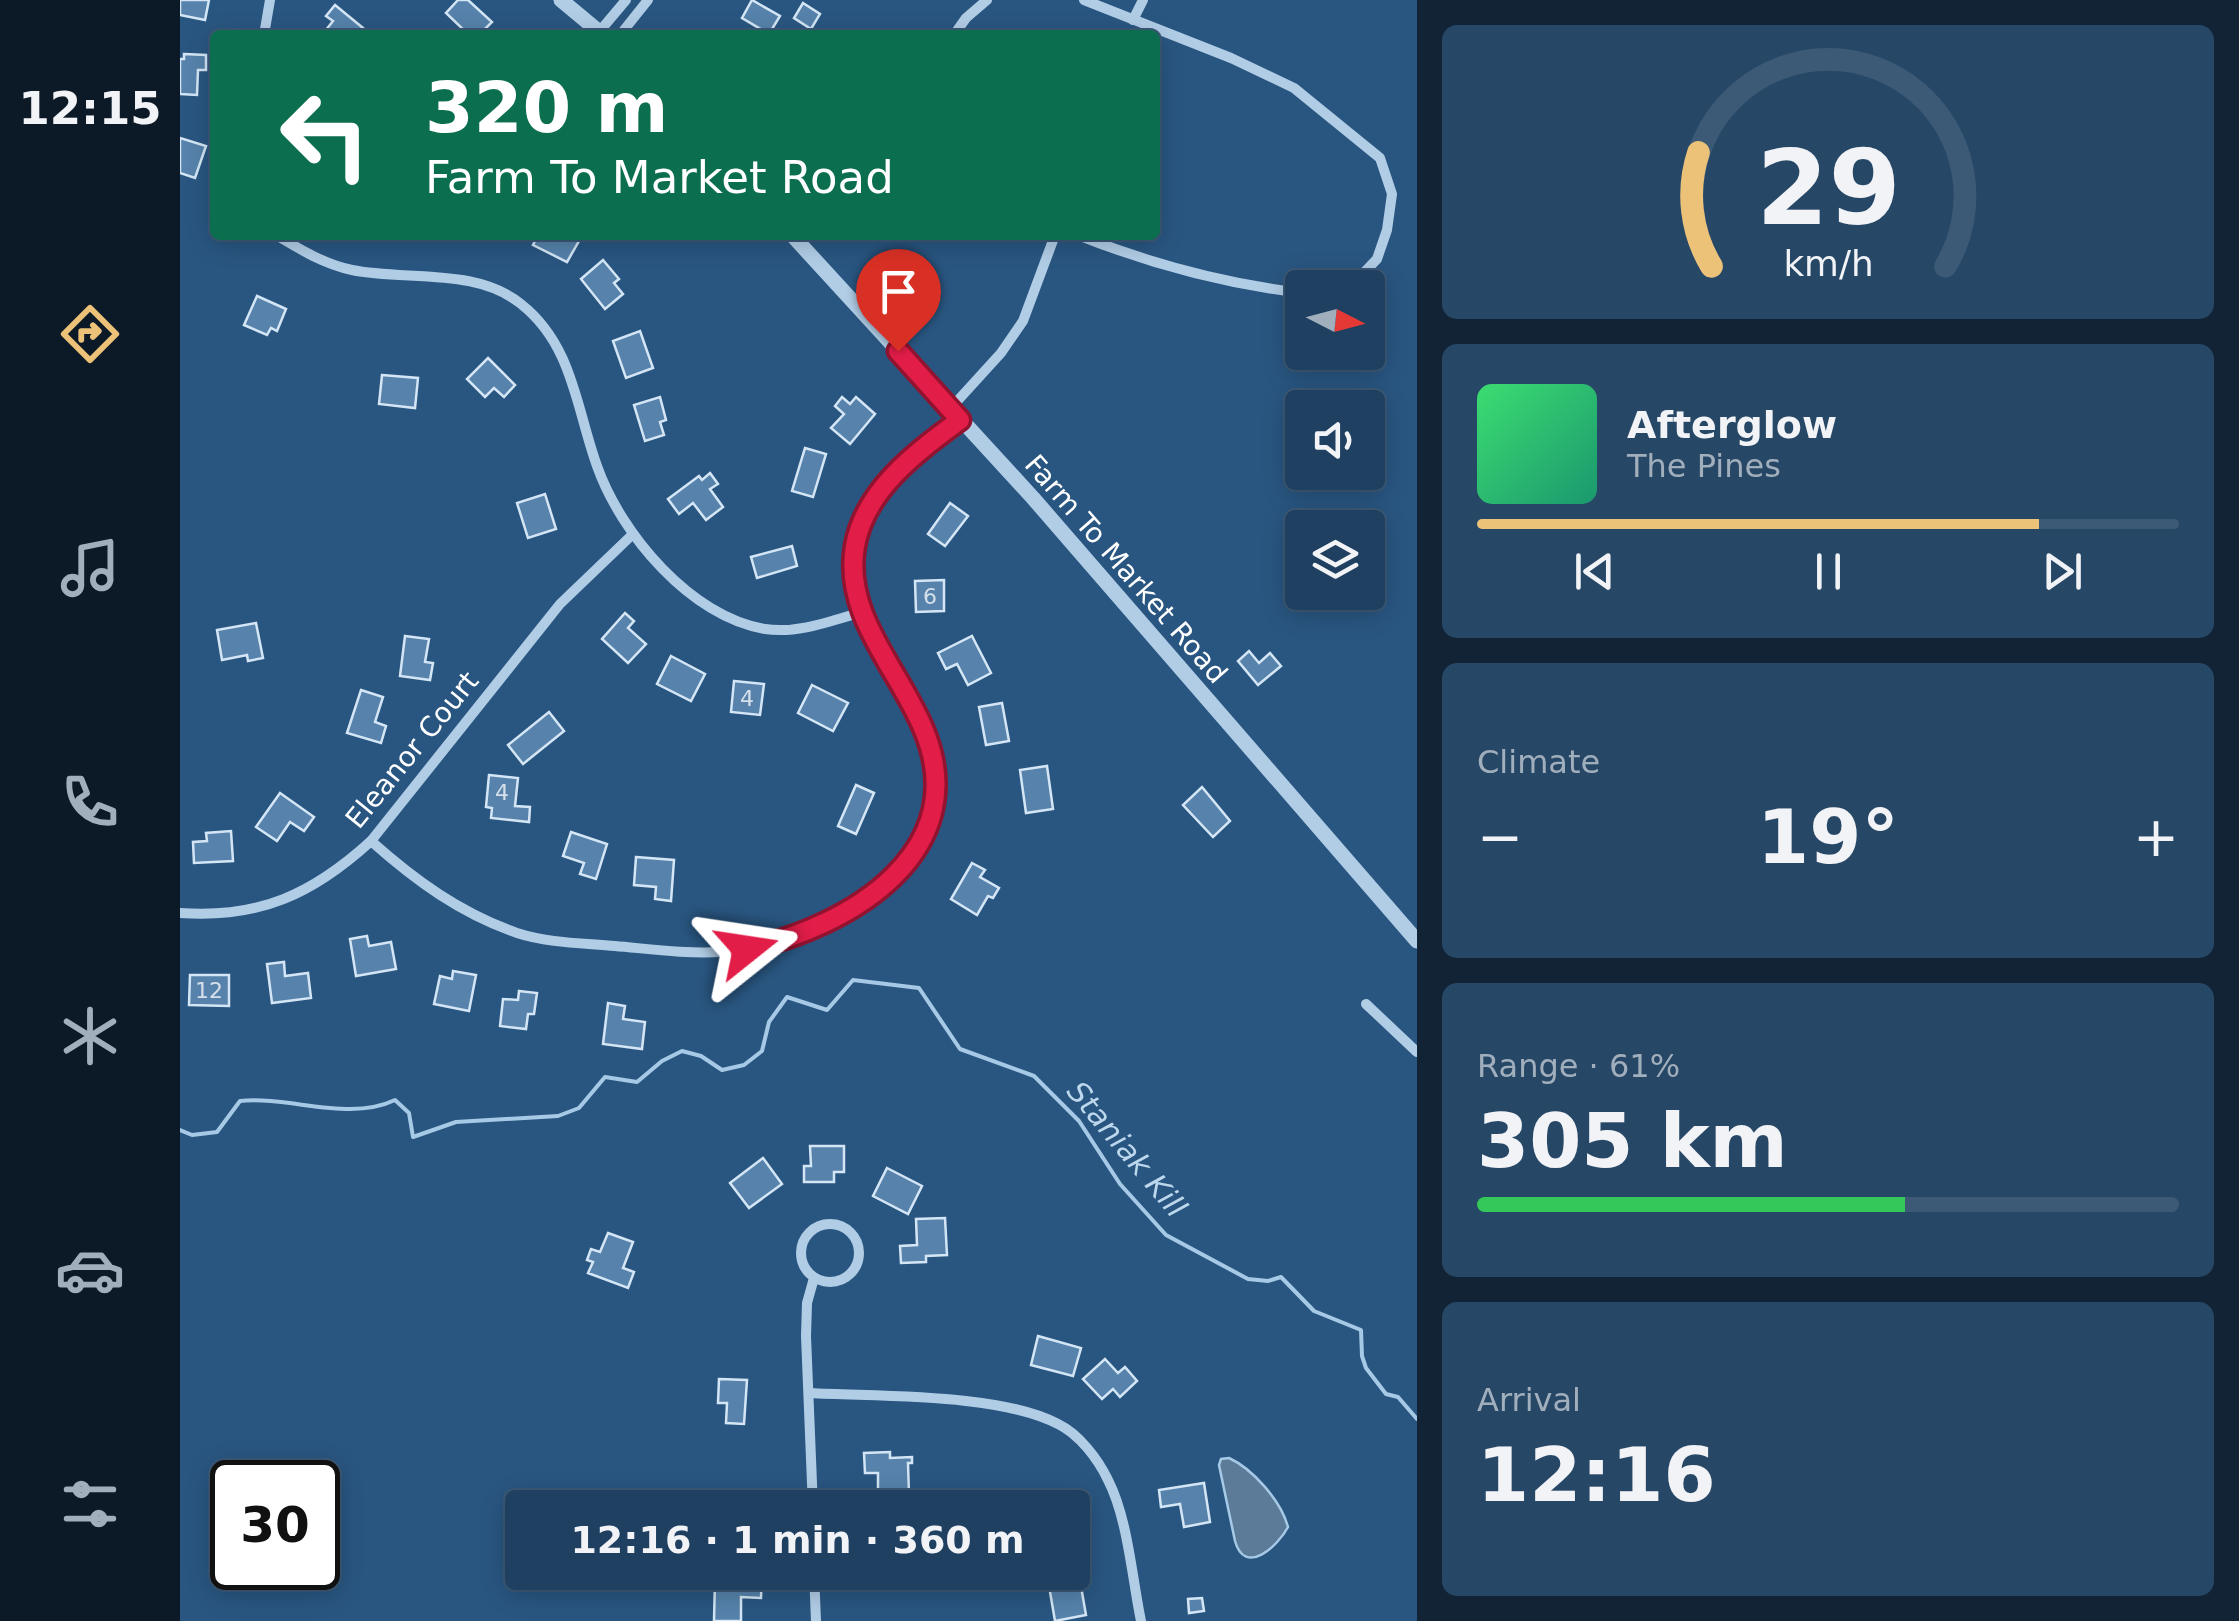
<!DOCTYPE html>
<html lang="en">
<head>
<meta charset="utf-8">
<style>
  body { margin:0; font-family:"DejaVu Sans",sans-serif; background:#274767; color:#f1f3f6; height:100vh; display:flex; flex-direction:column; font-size:38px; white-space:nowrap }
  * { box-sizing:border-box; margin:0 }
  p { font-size:32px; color:#a1afbd }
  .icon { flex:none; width:55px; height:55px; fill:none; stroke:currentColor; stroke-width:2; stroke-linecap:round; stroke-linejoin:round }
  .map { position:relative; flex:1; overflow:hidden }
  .side { display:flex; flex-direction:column; gap:25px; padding:25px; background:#112335; width:822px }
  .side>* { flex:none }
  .top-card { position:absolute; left:30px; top:30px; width:950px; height:210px; border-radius:10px; box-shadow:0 5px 25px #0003,0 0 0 2px #3c5976; background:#0b6e4f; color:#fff; overflow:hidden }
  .needle { width:65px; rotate:96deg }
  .buttons { position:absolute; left:1105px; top:270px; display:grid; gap:20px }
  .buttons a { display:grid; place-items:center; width:100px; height:100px; border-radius:10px; background:#1f4061; box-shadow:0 5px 25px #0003,0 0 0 2px #3c5976; font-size:50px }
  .speed { position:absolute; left:30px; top:1460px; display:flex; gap:20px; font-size:50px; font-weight:700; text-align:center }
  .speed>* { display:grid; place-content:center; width:130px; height:130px; border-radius:50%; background:#1f4061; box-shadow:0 5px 25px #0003,0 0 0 2px #3c5976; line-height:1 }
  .speed .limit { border:5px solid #111; border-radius:15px; background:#fff; color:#111 }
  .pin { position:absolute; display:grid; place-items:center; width:85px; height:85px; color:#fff; margin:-102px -42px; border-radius:50% 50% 50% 0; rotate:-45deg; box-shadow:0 0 10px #0007 }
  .pin .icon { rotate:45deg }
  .me { position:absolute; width:110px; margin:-55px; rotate:75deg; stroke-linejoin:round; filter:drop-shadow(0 0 8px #0008) }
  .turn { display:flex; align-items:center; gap:35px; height:210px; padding:0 50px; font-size:45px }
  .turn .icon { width:130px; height:130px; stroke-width:2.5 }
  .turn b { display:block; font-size:70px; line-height:85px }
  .big { font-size:75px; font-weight:700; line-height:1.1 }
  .side .widget { flex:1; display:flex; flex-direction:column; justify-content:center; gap:15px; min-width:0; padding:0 35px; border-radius:15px; background:#274767 }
  .side .dial { align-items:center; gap:0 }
  .dial svg { height:260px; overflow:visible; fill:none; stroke:#3c5976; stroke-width:7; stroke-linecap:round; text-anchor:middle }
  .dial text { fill:#f1f3f6; stroke:none }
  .song { display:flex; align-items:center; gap:30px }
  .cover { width:120px; height:120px; border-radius:15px; background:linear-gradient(135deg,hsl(140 70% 55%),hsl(160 70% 35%)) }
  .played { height:10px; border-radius:5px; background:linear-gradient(90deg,#ecc279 80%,#3c5976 80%) }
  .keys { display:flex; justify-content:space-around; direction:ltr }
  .heat { display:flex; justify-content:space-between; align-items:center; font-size:55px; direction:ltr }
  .charge { height:15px; border-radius:8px; background:linear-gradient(90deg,#34c759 61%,#3c5976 0) }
  .trip { position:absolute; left:325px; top:1490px; width:585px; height:100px; border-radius:10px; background:#1f4061; box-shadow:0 5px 25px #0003,0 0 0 2px #3c5976; font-weight:700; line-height:100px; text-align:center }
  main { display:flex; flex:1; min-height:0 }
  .menu { display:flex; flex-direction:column; width:180px; justify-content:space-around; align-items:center; background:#0c1a27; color:#a1afbd }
  .menu .icon { width:70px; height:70px }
  .menu .on { color:#ecc279 }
  .menu b { font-size:45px; color:#f1f3f6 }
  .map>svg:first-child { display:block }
  .water { fill:#5b7b98; stroke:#a6c9e6; stroke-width:2.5 }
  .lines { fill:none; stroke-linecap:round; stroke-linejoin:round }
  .stream { stroke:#a6c9e6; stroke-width:4 }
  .building { fill:#5682ab; stroke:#d4e6f5; stroke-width:2.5 }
  .minor { stroke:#b1cde6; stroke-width:10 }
  .tertiary { stroke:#b1cde6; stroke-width:15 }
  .route-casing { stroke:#92132f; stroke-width:25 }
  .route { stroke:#e11d48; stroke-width:18 }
  .labels { text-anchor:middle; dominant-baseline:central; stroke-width:10; stroke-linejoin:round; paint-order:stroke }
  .number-label { font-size:22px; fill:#d5e0ea }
  .street-label { font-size:28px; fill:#fff; stroke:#295681 }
  .water-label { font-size:30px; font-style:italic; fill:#bdd7ed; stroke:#295681 }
</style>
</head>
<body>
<main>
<nav class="menu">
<b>12:15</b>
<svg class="icon on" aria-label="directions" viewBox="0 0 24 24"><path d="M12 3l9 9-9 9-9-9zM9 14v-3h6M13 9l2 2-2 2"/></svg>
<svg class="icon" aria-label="music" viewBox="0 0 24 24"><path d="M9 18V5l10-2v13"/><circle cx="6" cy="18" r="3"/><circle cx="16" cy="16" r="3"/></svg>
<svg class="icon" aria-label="phone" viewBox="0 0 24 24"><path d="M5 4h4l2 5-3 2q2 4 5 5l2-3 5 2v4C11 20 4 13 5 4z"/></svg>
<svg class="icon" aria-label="climate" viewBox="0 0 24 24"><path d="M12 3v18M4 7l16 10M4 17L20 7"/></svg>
<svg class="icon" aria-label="car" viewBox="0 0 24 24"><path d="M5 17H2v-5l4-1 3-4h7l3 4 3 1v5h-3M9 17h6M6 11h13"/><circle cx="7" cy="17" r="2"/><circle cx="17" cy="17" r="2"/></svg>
<svg class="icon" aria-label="filters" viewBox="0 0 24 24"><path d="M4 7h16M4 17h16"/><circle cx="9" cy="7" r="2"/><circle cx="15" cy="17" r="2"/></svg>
</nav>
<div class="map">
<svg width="1237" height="1621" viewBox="0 0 1237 1621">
  <rect width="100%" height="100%" fill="#295681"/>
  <path class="water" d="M1049,1458c24,11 52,43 59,69 -10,19 -43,50 -53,14l-16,-76 2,-6z"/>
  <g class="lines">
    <path class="stream" d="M0,1130l12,5 25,-3 23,-31c50,-5 109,21 155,-1l14,13 4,24 43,-15 102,-6 21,-8 26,-31 32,5 25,-21 20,-10 19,5 21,14 22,-5 18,-14 7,-29 18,-25 40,13 26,-30 66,8 41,61 74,27 45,45 41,63 46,51 82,44 20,2 13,-4 33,34 47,19 1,26 4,12 20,26 12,3 19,22"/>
  </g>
  <g class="building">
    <polygon points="0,0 29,0 25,20 0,15"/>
    <polygon points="278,0 288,0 312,22 299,35 289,35 266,13"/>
    <polygon points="572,0 600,16 589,34 562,18"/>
    <polygon points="623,3 640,14 631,29 614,18"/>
    <polygon points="155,5 183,28 177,35 142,35 153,21 146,16"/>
    <polygon points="4,54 26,55 26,70 18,70 17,95 0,94 0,59 4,59"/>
    <polygon points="0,138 26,146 15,178 0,173"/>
    <polygon points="358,235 388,235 399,241 387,262 353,245"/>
    <polygon points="423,260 439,279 434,283 443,294 425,309 401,279"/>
    <polygon points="77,296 106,309 97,331 91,328 87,335 64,325"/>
    <polygon points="460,331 473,368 446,378 433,341"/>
    <polygon points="308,358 335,385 324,397 314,388 305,397 287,379"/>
    <polygon points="202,375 238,378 235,408 199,404"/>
    <polygon points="480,397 486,420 480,422 484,435 465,441 454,405"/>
    <polygon points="662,397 670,404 676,397 695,414 670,444 651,428 664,414 655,406"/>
    <polygon points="625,448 646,454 633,497 612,491"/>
    <polygon points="530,473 538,484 530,489 543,507 526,520 513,503 499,514 488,499 519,476 522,480"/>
    <polygon points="365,494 376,529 348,538 337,503"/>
    <polygon points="770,503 788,516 765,546 748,534"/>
    <polygon points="612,546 617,566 577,578 571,557"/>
    <polygon points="764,580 764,611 736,612 735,581"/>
    <polygon points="445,613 454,621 448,628 466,644 448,663 422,639"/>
    <polygon points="76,623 83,658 68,661 67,655 42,660 37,630"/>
    <polygon points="225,636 249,639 245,662 253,663 250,680 220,676"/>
    <polygon points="792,636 811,673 788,685 777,664 766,669 758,653"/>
    <polygon points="1069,651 1079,663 1090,653 1101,666 1078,685 1058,661"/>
    <polygon points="491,656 525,674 511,701 477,684"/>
    <polygon points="554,681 584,684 580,715 551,712"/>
    <polygon points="632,685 668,703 653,731 618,713"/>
    <polygon points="181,690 203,697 195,722 206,726 201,743 167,733"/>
    <polygon points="822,703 829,741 806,745 799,707"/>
    <polygon points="369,712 384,731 343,764 328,745"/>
    <polygon points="867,766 873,809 846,813 840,770"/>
    <polygon points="309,775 338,778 335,806 350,807 349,822 311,818 312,808 306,807"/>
    <polygon points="676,785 694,793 676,834 658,826"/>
    <polygon points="1022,787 1050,821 1033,837 1003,805"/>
    <polygon points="100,793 134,817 124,831 110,822 97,841 76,827"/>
    <polygon points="51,831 53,861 14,863 13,842 27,841 26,833"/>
    <polygon points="391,832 427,844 416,879 400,874 404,863 383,856"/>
    <polygon points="456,857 494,860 491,901 475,899 476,887 454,885"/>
    <polygon points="792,863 805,870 800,877 819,888 813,898 808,896 797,915 771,899"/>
    <polygon points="187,936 189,946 211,942 216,969 176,976 170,939"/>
    <polygon points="104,962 105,976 128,973 131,998 92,1003 87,964"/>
    <polygon points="273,971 296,975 289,1011 254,1004 260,976 272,979"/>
    <polygon points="10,975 49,975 49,1006 9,1005"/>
    <polygon points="339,991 357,993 354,1014 348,1014 346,1029 320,1026 323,999 338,1000"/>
    <polygon points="428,1003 445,1006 443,1019 465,1022 462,1049 423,1044"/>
    <polygon points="630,1146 664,1146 664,1172 654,1172 654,1182 624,1182 624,1166 631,1166"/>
    <polygon points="583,1158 602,1184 569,1208 550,1183"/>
    <polygon points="707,1168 742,1186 728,1214 693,1196"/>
    <polygon points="765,1218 767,1255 746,1256 746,1262 721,1263 720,1246 737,1245 736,1219"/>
    <polygon points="428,1233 453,1242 443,1268 454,1272 448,1288 408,1273 413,1262 407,1260 411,1249 420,1252"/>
    <polygon points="858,1336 901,1348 893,1376 851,1365"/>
    <polygon points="925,1359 938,1373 945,1367 957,1381 940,1397 933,1389 922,1399 903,1379"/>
    <polygon points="539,1379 567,1380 564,1424 546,1423 547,1403 538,1403"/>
    <polygon points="710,1452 710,1458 732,1457 732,1463 728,1463 729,1495 698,1496 698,1473 685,1473 684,1453"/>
    <polygon points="1024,1483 1030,1522 1004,1527 1000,1504 981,1507 979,1490"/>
    <polygon points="561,1572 582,1572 581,1598 561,1597 561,1621 534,1621 535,1580 561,1581"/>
    <polygon points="899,1575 906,1615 875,1621 868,1580"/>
    <polygon points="1022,1598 1024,1611 1009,1613 1008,1599"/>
  </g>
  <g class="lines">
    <g class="minor">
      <polyline points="904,0 1051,58 1114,88 1200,158 1212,194 1207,230 1197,259 1176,281 1162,288"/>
      <polyline points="953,20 963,0"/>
      <polyline points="419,32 446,0"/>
      <polyline points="84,35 90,0"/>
      <polyline points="440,35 468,0"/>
      <polyline points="774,35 786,18 807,0"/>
      <path d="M96,235c25,15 48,29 76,35 53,11 124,-3 169,34 52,41 55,104 76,162 24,68 94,151 168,163 32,5 66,-8 97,-17"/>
      <path d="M898,235c70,28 149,49 224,58"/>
      <polyline points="770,409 821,353 843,321 875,235"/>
      <path d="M191,841c45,40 89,72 146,92 31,10 65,10 98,13 35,3 71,8 106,6 75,-4 193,-55 210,-137 10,-45 -5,-84 -27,-122 -14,-26 -32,-52 -42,-81 -31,-91 33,-142 98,-192"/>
      <path d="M0,913c79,6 133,-19 191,-72l189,-237 73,-70"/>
      <polyline points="1186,1004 1237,1052"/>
      <circle cx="650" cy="1253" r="29"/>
      <path d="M630,1393c69,4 189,0 248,31 21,10 40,35 50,56 20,39 24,98 33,141"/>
      <polyline points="633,1508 626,1336 627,1303 634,1278"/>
      <polyline points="634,1572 636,1621"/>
    </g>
    <g class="tertiary">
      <polyline points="381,0 423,35"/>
      <polyline points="612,235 853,498 1237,941"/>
    </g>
  </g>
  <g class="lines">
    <g class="route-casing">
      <path id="route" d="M567,949c103,-22 229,-98 176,-221 -25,-60 -80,-113 -68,-182 10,-57 62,-94 105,-126l-62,-69"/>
    </g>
    <use href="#route" class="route"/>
  </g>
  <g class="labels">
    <g class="number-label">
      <text x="750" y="596">6</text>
      <text x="567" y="698">4</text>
      <text x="322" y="792">4</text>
      <text x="29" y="990">12</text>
    </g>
    <g class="street-label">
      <text transform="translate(946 569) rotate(49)">Farm To Market Road</text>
      <text transform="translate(232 750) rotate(-51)">Eleanor Court</text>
    </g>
    <g class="water-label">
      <text transform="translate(947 1149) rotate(50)">Staniak Kill</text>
    </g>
  </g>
</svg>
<div class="buttons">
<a><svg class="needle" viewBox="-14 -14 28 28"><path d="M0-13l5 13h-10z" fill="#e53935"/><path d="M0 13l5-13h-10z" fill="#a1afbd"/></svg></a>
<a><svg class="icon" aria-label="sound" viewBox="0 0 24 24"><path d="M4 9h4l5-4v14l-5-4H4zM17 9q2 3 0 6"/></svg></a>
<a><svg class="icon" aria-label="layers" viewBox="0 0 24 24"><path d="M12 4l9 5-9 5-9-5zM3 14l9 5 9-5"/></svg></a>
</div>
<div class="speed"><div class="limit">30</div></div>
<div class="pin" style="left:718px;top:351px;background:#d93025"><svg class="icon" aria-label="arrive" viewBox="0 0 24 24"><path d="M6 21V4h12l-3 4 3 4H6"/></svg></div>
<svg class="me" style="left:567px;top:949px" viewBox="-20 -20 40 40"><path d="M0-17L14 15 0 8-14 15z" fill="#e11d48" stroke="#fff" stroke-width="4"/></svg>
<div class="trip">12:16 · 1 min · 360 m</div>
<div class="top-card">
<div class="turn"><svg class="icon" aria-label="left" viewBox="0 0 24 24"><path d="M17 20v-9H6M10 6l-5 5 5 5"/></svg><div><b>320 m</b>Farm To Market Road</div></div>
</div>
</div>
<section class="side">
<div class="widget dial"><svg viewBox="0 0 100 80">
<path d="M14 69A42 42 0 1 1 86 69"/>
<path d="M14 69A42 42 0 0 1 10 34" stroke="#ecc279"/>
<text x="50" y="56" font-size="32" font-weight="700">29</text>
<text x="50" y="72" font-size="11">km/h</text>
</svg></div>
<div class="widget">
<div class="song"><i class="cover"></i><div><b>Afterglow</b><p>The Pines</p></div></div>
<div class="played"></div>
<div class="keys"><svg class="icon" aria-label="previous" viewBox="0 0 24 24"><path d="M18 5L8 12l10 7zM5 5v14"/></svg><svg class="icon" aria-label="pause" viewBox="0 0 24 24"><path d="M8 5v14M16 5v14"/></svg><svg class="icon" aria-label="next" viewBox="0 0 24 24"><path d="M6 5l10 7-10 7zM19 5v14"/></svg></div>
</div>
<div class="widget"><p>Climate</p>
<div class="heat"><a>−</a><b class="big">19°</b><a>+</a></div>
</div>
<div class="widget"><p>Range · 61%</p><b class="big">305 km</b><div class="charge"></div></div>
<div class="widget"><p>Arrival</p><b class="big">12:16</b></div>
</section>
</main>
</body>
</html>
